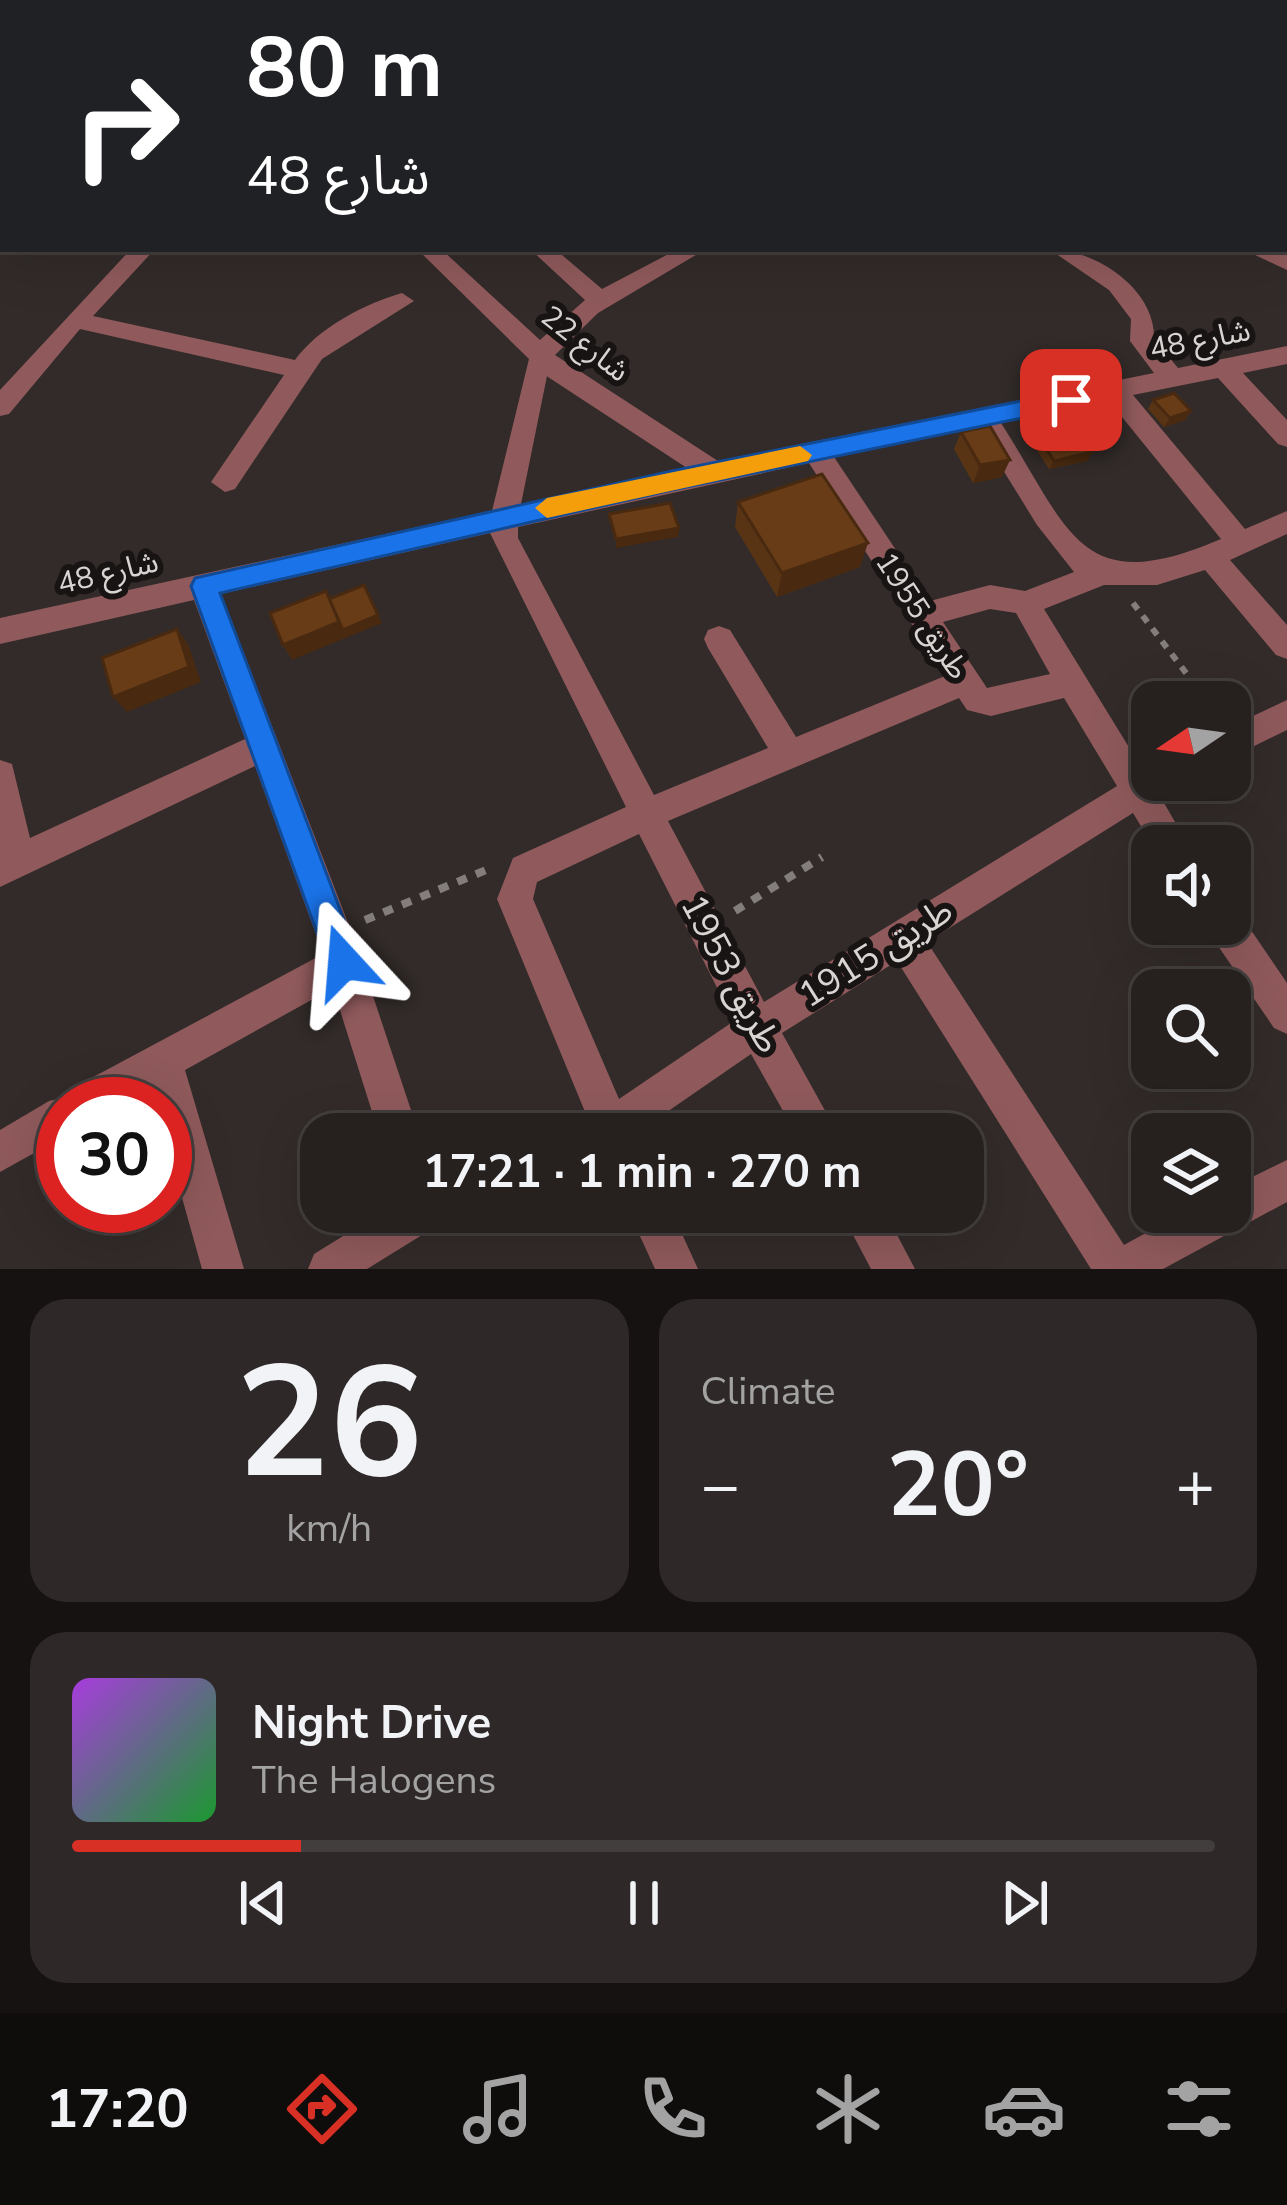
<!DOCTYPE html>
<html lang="en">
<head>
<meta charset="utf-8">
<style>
  body { margin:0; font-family:"Nunito Sans","Noto Sans Arabic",sans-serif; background:#2e2828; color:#f1f3f6; height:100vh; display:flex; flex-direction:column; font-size:45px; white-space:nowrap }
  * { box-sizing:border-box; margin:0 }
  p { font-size:39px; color:#a4a3a4 }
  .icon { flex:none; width:66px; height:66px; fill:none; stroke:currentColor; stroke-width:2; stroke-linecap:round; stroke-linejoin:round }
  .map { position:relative; height:1269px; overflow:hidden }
  .drawer { display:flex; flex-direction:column; gap:30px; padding:30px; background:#151211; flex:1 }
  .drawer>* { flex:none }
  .guide { position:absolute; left:0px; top:0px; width:1287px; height:252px; box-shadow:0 12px 48px #0002,0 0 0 3px #423e3d; background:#202124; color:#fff; overflow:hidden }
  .needle { width:78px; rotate:257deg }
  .controls { position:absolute; left:1131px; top:681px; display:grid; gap:24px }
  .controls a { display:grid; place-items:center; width:120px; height:120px; border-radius:24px; background:#26201f; box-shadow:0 12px 48px #0002,0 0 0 3px #423e3d; font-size:60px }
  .speed { position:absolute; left:36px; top:1077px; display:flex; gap:24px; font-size:60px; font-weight:700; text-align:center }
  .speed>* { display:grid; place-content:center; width:156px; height:156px; border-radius:50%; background:#26201f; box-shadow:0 12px 48px #0002,0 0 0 3px #423e3d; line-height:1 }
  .speed .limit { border:18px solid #d22; background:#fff; color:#111 }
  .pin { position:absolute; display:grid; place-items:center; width:102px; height:102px; color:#fff; margin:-51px; border-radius:24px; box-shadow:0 6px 18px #0006 }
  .me { position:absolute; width:132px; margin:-66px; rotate:341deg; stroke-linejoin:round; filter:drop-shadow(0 0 9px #0008) }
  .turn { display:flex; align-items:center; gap:42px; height:252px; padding:0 48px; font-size:54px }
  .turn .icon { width:156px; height:156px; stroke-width:2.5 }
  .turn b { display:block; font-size:84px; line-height:102px }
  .big { font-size:90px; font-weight:700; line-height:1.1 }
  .drawer .card { flex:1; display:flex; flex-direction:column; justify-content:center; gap:18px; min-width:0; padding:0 42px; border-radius:36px; background:#2e2828 }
  .drawer .dial { align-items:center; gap:0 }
  .dial b { font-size:156px; line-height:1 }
  .song { display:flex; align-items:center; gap:36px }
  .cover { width:144px; height:144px; border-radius:18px; background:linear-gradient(135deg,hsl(280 70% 55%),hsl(130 70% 35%)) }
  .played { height:12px; border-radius:6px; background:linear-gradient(90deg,#d93025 20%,#423e3d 20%) }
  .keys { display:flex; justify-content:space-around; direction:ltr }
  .heat { display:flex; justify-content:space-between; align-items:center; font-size:66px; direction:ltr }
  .drawer .tiles { flex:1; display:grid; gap:30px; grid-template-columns:1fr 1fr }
  .card:last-child { grid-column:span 2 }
  .trip { position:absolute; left:300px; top:1113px; width:684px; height:120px; border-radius:36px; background:#26201f; box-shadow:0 12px 48px #0002,0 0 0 3px #423e3d; font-weight:700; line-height:120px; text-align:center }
  .tab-bar { display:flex; height:192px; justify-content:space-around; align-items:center; background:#0f0d0c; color:#a4a3a4 }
  .tab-bar .icon { width:84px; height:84px }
  .tab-bar .on { color:#d93025 }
  .tab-bar b { font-size:54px; color:#f1f3f6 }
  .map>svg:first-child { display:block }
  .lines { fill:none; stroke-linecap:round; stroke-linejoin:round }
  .path-far1 { stroke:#837d7b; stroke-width:6; stroke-dasharray:8 8; stroke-linecap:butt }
  .path { stroke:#837d7b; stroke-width:8; stroke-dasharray:10 10; stroke-linecap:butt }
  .minor { fill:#905a5c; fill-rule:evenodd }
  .wall { fill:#593414 }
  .shaded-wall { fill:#492a10 }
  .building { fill:#683c17; stroke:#492a10; stroke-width:3 }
  .route { fill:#1a73e8; stroke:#114b97; stroke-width:3 }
  .slow { fill:#f59e0b }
  .labels { text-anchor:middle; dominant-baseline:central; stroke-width:12; stroke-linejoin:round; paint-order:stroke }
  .street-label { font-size:30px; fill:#d8d4d2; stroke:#171413 }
  .near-street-label { font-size:36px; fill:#d8d4d2; stroke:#171413 }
</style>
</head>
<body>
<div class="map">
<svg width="1287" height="1269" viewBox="0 0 1287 1269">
  <rect width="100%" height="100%" fill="#322b29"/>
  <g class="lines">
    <polyline class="path-far1" points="1133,603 1208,702"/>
    <g class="path">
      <polyline points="735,911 822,857"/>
      <polyline points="365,920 491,868"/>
    </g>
    <g class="minor">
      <polygon points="119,0 144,0 117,3"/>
      <polygon points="159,0 178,0 180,3 161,3"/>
      <polygon points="296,0 321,0 294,3"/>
      <polygon points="376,0 396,0 398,3 378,3"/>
      <polygon points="593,0 617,0 591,3"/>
      <polygon points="771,0 792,0 794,3 773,3"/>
      <polygon points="827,0 850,0 825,3"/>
      <polygon points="1155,0 1177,0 1153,3"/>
      <polygon points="0,48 3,49 3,62 0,61"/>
      <polygon points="1287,71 1287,84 1284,85 1284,72"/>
      <polygon points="0,155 3,155 0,168"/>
      <path d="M131,249h24l-62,67 202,44c23,-32 69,-56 107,-67l12,8 -92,58 -87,130 -10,3 -14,-10 73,-107 -204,-46 -71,85 -9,2v-26z"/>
      <path d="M417,249h24l99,91 45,-40 -55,-51h25l47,40 76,-40h28l-108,64 -43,42 163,106 436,-88 -24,-32 1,-22 -22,-29 -60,-41c46,0 107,40 105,90l24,29 109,-22v18l-44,9 44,47v27l-9,-3 -60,-66 -85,17 112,134 42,-18v23l-57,26 57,65v34l-11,-4 -71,-85 -48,15h-53l-60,24 99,161 9,-4v14h20l-12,16 29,50h-36l-20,-33 -206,129 197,303 60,-33h46v-24l57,-28v42l-124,67h-72l-194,-308 -115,72 56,101h-42l-45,-80 -116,80h-54l7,-15 -91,-220 16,-41 113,-51 -136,-274 -269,61 131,339 67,201h-40l-46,-146 -148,82 59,199h-42l-37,-132v-33h-9l-5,-16 -29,16h-59v33l-63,35v-42l49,-29 17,-4 3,-7 254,-136 -68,-188 -255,121v-127l12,4 18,74 215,-99 -51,-139 -194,44v-26l492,-107 37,-152zM547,376l1,1 139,91 -166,36zM1109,401l112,138c-142,61 -150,-7 -220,-116zM977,428l60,97 37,47 -49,19 -35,-6 -60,16 -96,-144zM809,463l136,213 -149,61 -66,-107 -11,-4 -11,4 -4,9 4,9 60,100 -114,47 -136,-257v-11zM990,609l26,4 34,61 -63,14 -44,-66zM959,698l8,12 24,6 73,-18 53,88 -353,216 -96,-181zM639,834l95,187 -115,78 -86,-200 4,-17z"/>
      <polygon points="1250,249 1287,253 1287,270 1253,254"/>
      <polygon points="1287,700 1287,730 1230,758 1230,727"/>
      <polygon points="1230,908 1238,911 1287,983 1287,1034 1274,1028 1212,937 1207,924 1230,924"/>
      <polygon points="382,1212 441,1212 435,1227 367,1269 308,1269 314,1254"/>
      <polygon points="629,1212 672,1212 698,1269 655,1269"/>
      <polygon points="841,1212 885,1212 915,1269 871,1269"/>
    </g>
  </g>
  <g class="wall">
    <polygon points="1153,400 1191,411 1185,420 1164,427 1148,409"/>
    <polygon points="961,432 1002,477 973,483 954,449"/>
    <polygon points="1041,440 1092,452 1087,461 1049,469 1036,449"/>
    <polygon points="738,502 860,567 777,597 735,527"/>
  </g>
  <g class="shaded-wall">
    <polygon points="1191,411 1185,420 1164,427 1170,418"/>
    <polygon points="1092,452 1087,461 1049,469 1054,461"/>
    <polygon points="1010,460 1002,477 973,483 980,465"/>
    <polygon points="679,528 678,537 616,548 616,539"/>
    <polygon points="868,543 860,567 777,597 782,573"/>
    <polygon points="326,591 343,630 378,615 382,623 292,660 283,645"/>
    <polygon points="177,629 188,644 201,682 127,712 113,697"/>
  </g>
  <g class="building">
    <polygon points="1174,393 1191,411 1170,418 1153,400"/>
    <polygon points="990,426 1010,460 980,465 961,432"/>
    <polygon points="1078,432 1092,452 1054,461 1041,440"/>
    <polygon points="822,474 868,543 782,573 738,502"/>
    <polygon points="670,503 679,528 616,539 609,514"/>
    <polygon points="364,585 378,615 343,630 329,599"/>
    <polygon points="326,591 339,622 283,645 270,613"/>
    <polygon points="177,629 189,667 113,697 102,658"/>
  </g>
  <polygon class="route" points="1071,391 1083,400 1080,406 672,490 220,593 360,962 355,974 344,979 332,974 191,586 195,578 672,471"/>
  <polygon class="slow" points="800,446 812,455 808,461 547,518 535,508 547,498"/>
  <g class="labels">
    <g class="street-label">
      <text transform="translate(1200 340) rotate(-11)">شارع 48</text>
      <text transform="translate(585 344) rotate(38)">شارع 22</text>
      <text transform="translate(108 573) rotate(-13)">شارع 48</text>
      <text transform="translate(922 616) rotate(57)">طريق 1955</text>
    </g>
    <g class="near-street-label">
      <text transform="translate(876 953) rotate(-32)">طريق 1915</text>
      <text transform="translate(731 974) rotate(62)">طريق 1953</text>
    </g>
  </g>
</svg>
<div class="controls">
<a><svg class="needle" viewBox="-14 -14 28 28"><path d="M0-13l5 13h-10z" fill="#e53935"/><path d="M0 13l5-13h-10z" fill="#a4a3a4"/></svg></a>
<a><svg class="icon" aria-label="sound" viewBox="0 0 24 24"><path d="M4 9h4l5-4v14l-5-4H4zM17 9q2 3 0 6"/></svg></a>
<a><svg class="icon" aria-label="search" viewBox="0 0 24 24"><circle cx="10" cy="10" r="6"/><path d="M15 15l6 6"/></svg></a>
<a><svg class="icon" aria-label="layers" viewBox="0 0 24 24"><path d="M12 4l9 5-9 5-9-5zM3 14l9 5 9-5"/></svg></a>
</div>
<div class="speed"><div class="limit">30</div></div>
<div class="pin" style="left:1071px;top:400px;background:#d93025"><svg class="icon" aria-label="arrive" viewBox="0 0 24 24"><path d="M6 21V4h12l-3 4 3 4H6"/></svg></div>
<svg class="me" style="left:344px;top:962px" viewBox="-20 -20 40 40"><path d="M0-17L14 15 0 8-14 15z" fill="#1a73e8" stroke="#fff" stroke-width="4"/></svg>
<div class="trip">17:21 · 1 min · 270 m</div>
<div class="guide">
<div class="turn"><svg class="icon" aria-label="right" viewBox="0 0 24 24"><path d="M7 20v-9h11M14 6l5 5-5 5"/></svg><div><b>80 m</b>شارع 48</div></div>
</div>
</div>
<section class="drawer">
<div class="tiles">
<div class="card dial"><b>26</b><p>km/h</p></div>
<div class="card"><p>Climate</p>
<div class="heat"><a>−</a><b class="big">20°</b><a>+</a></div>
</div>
<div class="card">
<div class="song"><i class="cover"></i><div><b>Night Drive</b><p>The Halogens</p></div></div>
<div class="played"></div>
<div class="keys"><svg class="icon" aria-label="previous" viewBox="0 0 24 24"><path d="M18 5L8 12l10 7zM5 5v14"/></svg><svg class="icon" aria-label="pause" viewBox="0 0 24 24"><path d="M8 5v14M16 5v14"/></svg><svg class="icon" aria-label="next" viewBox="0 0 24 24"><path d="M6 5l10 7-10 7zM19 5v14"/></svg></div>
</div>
</div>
</section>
<nav class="tab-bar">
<b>17:20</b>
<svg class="icon on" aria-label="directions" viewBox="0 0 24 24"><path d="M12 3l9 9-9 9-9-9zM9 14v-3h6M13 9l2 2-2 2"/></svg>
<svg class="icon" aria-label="music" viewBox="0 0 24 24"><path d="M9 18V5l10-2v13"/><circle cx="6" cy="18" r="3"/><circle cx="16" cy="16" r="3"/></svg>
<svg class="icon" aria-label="phone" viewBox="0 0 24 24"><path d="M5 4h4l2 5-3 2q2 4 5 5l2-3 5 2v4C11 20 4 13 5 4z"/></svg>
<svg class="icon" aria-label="climate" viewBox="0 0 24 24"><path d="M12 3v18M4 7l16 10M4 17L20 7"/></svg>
<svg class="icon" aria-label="car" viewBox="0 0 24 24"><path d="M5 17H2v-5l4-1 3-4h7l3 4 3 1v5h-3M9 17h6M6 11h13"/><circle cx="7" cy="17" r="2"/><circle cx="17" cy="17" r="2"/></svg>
<svg class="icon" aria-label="filters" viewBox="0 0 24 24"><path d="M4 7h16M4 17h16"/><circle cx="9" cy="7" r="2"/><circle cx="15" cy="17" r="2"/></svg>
</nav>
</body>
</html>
